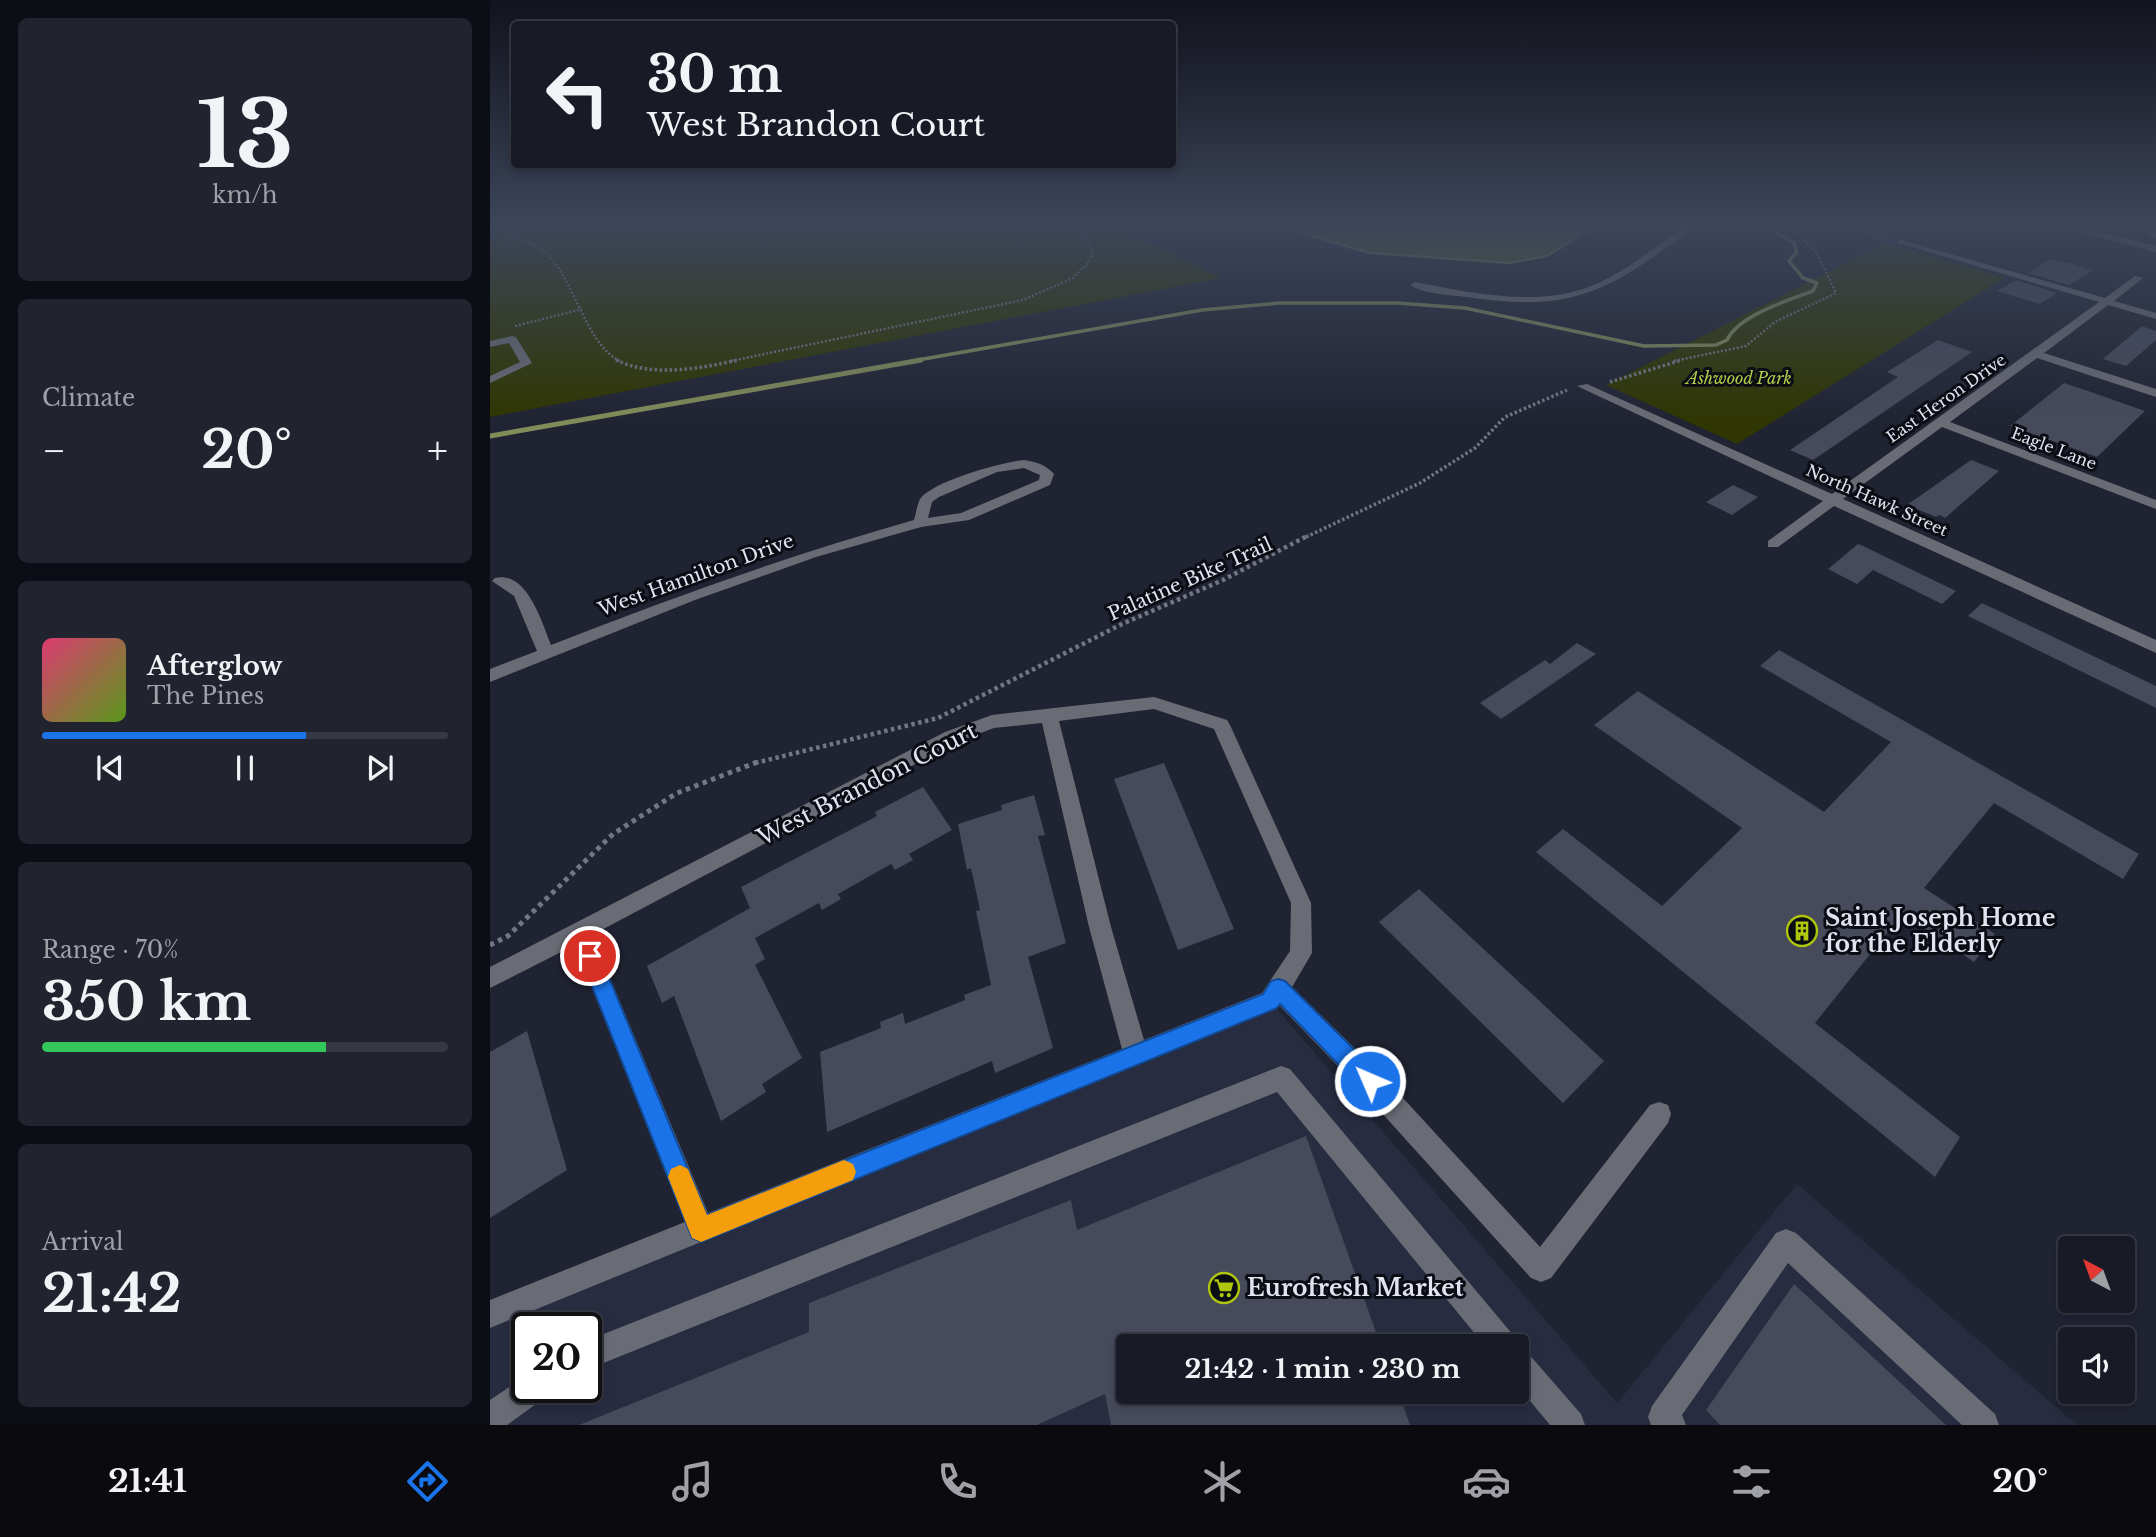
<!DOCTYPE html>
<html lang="en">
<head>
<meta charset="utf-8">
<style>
  body { margin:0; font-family:"Libre Baskerville",serif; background:#21232e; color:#f1f3f6; height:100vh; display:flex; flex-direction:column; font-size:26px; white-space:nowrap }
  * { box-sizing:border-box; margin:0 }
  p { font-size:23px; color:#9fa1a7 }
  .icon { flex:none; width:38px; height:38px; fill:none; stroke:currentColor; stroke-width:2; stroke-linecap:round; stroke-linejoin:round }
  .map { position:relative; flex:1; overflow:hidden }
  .sheet { display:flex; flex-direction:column; gap:18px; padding:18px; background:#0d0e15; width:490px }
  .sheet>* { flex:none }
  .hud { position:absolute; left:21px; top:21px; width:665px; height:147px; border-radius:7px; box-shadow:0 4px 10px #0003,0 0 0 2px #363843; background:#181a26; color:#f1f3f6; overflow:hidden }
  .needle { width:46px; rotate:319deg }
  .tools { position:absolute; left:1568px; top:1236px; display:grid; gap:14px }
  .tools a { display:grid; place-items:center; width:77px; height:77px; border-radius:7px; background:#181a26; box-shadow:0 4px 10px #0003,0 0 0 2px #363843; font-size:35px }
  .speed { position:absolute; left:21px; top:1312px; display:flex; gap:14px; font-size:35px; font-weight:700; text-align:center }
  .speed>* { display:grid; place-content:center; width:91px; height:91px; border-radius:50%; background:#181a26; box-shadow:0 4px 10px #0003,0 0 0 2px #363843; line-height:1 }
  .speed .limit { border:4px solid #111; border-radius:10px; background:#fff; color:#111 }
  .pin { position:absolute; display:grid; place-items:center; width:60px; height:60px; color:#fff; margin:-30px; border:4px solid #fff; border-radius:50%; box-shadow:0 2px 7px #0007 }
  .me { position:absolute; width:77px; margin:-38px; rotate:315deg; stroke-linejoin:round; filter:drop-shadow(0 0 5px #0008) }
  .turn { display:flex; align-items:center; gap:24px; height:147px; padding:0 21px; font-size:32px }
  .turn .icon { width:91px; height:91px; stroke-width:2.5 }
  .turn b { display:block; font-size:49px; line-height:60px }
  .big { font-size:52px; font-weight:700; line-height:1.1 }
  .sheet .card { flex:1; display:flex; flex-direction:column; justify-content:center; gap:10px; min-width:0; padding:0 24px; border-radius:10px; background:#21232e }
  .sheet .dial { align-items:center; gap:0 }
  .dial b { font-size:91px; line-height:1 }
  .song { display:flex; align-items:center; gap:21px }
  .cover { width:84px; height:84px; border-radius:10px; background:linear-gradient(135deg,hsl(340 70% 55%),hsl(90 70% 35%)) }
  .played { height:7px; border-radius:4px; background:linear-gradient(90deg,#1a73e8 65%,#363843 65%) }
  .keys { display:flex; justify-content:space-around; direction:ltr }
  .heat { display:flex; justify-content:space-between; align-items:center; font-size:38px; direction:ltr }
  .charge { height:10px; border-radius:5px; background:linear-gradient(90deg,#34c759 70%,#363843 0) }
  .trip { position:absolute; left:626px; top:1334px; width:413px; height:70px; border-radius:7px; background:#181a26; box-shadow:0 4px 10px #0003,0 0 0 2px #363843; font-weight:700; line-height:70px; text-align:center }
  .tab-bar { display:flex; height:112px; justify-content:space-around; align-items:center; background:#0a0a0f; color:#9fa1a7 }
  .tab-bar .icon { width:49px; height:49px }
  .tab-bar .current { color:#1a73e8 }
  .tab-bar b { font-size:32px; color:#f1f3f6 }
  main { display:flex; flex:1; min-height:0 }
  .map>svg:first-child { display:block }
  .built { fill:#272c41; fill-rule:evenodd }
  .green { fill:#2f3601 }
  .water { fill:#5a6619; stroke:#828c59; stroke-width:2 }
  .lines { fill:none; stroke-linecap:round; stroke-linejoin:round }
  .stream-far1 { stroke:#828c59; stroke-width:3.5 }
  .stream { stroke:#828c59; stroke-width:5 }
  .building { fill:#464a5b }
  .path-far3 { stroke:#737683; stroke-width:2.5; stroke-dasharray:2 2; stroke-linecap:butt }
  .path-far2 { stroke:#737683; stroke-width:3.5; stroke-dasharray:2.5 2.5; stroke-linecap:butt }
  .path-far1 { stroke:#737683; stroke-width:4.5; stroke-dasharray:3.5 3.5; stroke-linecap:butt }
  .path { stroke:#737683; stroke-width:5; stroke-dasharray:4.5 4.5; stroke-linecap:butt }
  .minor { fill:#6a6c75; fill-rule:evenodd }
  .route { fill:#1a73e8; stroke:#114b97; stroke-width:2 }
  .slow { fill:#f59e0b }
  .labels { text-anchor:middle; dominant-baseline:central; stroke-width:6; stroke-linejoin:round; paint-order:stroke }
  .far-park-label { font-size:16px; font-style:italic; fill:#b5cb49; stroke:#0b0d14 }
  .far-street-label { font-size:16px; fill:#e1e4ef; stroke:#0b0d14 }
  .street-label { font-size:19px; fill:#e1e4ef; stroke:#0b0d14 }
  .near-street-label { font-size:23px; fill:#e1e4ef; stroke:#0b0d14 }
  .near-poi-label { font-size:23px; font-weight:bold; fill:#e1e4ef; stroke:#0b0d14; text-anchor:start }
</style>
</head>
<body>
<main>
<section class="sheet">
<div class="card dial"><b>13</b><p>km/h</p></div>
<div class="card"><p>Climate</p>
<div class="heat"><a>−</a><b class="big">20°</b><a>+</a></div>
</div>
<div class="card">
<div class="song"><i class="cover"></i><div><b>Afterglow</b><p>The Pines</p></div></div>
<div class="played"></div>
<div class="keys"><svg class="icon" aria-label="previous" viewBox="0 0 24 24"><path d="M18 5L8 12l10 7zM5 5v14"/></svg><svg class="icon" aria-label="pause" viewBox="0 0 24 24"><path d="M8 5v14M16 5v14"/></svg><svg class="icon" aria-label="next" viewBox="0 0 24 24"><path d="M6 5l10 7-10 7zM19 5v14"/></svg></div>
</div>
<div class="card"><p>Range · 70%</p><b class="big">350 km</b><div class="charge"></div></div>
<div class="card"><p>Arrival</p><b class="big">21:42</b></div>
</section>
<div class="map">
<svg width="1666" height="1425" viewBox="0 0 1666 1425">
  <rect width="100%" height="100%" fill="#202332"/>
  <path class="built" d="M780,1001l347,402 180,-219 280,241h-1587v-111zM37,1328h59v60h-59zM639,1346h388v45h-388z"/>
  <g class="green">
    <polygon points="0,224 621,224 731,278 0,417"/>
    <polygon points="1395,243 1514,278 1247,444 1116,385"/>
  </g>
  <polygon class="water" points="781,224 1109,224 1057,256 1020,263 879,253"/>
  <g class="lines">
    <path class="stream-far1" d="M422,361l290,-51 77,-7h118l68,5 179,38 72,-1 11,-5c11,-24 61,-40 86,-49l4,-8 -14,-5 -14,-17 8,-9 -3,-9 -31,-19"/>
    <polyline class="stream" points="0,436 431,360"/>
  </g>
  <g class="building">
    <polygon points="1561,259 1580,263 1603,270 1579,285 1538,273"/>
    <polygon points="1526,280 1567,293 1550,304 1507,291"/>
    <polygon points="1652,326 1666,331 1666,340 1636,366 1613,359"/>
    <polygon points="1448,340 1482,352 1323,460 1300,450 1408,377 1397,372"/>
    <polygon points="1574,383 1598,391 1655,411 1607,457 1520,426"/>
    <polygon points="1481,460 1509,471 1455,518 1449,515 1446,517 1417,505"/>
    <polygon points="1243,485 1268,497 1242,515 1216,502"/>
    <polygon points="1368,544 1373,546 1466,591 1452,604 1383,570 1367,584 1338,569"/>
    <polygon points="1492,603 1666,686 1666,708 1478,616"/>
    <polygon points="1087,643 1106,654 1011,719 990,703 1055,660 1060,664"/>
    <polygon points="1289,650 1649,854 1633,879 1504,803 1434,888 1505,934 1484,962 1413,913 1325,1023 1470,1137 1445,1177 1046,852 1073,829 1172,906 1252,828 1104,725 1148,691 1334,812 1401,742 1270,666"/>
    <polygon points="674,763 744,929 688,950 624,779"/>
    <polygon points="433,787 462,830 419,854 423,860 405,870 401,864 348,894 351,899 332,910 329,903 265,938 275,959 265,965 312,1058 272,1084 276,1092 231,1121 184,996 172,1003 157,966 260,908 251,887 387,816 385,812"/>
    <polygon points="544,795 555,835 548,836 576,943 538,957 563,1048 505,1073 502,1061 337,1132 330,1052 391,1028 390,1022 413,1013 415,1024 475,1000 474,995 501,985 486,911 490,910 481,868 477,870 468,824 512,810 511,805"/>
    <polygon points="929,889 1114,1061 1073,1103 889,922"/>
    <polygon points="37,1031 77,1170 0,1218 0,1052"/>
    <polygon points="816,1136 891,1346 639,1346 639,1391 908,1391 920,1425 621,1425 615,1394 547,1425 89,1425 319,1332 319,1303 581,1200 587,1230"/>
    <polygon points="1304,1284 1456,1425 1230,1425 1216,1410"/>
  </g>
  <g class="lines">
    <g class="path-far3">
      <polyline points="1367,224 1379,236 1400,241"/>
      <path d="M0,229c16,6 42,12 55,23 30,27 40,92 75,109"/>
      <polyline points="25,326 92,309"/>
      <polyline points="241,361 533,300 583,278 598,263 603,251 594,237 574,224"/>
      <polyline points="1184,361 1256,346 1285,322 1346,293 1326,251 1303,230 1303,224"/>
    </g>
    <g class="path-far2">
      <path d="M126,360c37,18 85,8 123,0"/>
      <polyline points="1120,382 1192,360"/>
      <polyline points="816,537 930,483 985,448 1015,417 1077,390"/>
    </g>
    <polyline class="path-far1" points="265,763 448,718 632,624 733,580 819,535"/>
    <polyline class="path" points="0,945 18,936 123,834 187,793 270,761"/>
    <g class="minor">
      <path d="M1199,224h9c-11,11 -26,19 -39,29 -68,49 -109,56 -192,44 -17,-2 -43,-3 -57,-12l5,-3c57,11 124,26 179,3 35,-15 64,-41 95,-61z"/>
      <polygon points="1561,224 1574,224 1666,246 1666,252"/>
      <polygon points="1666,231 1666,239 1658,235 1659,233"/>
      <polygon points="1408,239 1615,298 1645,276 1653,278 1624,301 1666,313 1666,319 1618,305 1554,353 1666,389 1666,397 1547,358 1460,422 1666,500 1666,509 1452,427 1353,499 1666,640 1666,653 1344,506 1288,547 1278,547 1278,541 1333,501 1087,386 1097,384 1342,494 1609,302 1408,243"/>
      <polygon points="22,336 26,337 42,363 0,383 0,376 30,362 19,343 0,347 0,341"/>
      <path d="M534,460c12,2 21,4 30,14l-4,11 -81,35 -48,7 -105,30 -121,43 -205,82v-13l47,-18 -23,-55 -22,-15 3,-3c32,-8 47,45 56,67 120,-47 239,-90 363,-125 2,-6 3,-15 6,-21 13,-18 82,-37 104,-39zM534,468l16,7 -1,5 -78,33 -33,5 4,-16 7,-5 58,-25z"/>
      <path d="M664,697l73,23 3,5 81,178 1,50 -20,34 87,85 161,175 110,-142 9,-3 9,3 3,9 -3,9 -117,155 -10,4 -10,-4 -170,-188 -81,-84 -790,322v-28l195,-78 -110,-277 -85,43v-21l455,-235 47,-17zM664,709l60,20 77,174 -1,48 -28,42 -118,47 -33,-113 -52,-206zM552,723l47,204 33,122 -414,164 -116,-278 365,-193 37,-14z"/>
      <polygon points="791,1066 800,1069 1024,1336 1028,1346 1028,1348 1037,1352 1091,1414 1095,1425 1060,1425 1027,1385 1027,1346 995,1346 787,1092 96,1370 96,1341"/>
      <polygon points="1296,1229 1306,1233 1505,1414 1509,1425 1472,1425 1298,1263 1192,1415 1196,1425 1161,1425 1158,1417 1162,1406 1286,1233"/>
      <polygon points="37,1375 37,1388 57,1388 53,1399 17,1425 0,1425 0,1400"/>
    </g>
  </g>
  <linearGradient id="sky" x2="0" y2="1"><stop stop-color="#12131c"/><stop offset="0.53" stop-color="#3c455a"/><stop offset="1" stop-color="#3c455a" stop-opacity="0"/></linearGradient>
  <rect width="1666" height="423" fill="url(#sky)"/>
  <polygon class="route" points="100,947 107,950 110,956 217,1215 773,994 781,981 788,979 795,981 888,1073 891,1081 888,1089 880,1092 872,1089 790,1004 787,1008 211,1242 202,1238 90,956 93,950"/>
  <polygon class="slow" points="354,1160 363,1164 366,1172 363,1180 211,1242 202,1238 178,1177 181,1169 190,1165 198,1169 217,1215"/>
  <defs>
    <g id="building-ring" transform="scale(1.575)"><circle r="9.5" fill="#0b0d14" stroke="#aec60b" stroke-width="1.5"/><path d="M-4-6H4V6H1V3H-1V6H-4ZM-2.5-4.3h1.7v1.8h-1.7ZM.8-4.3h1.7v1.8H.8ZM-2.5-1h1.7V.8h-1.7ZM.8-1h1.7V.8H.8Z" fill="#aec60b"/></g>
    <g id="supermarket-ring" transform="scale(1.575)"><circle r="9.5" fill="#0b0d14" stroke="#aec60b" stroke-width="1.5"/><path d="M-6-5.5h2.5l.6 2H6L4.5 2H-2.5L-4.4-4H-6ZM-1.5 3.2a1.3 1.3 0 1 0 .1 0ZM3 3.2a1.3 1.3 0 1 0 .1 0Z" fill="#aec60b"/></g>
  </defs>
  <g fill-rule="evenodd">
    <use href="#building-ring" x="1312" y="931"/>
    <use href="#supermarket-ring" x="734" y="1288"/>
  </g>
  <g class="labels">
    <g class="far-park-label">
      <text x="1249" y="378">Ashwood Park</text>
    </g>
    <g class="far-street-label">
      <text transform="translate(1456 398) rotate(-35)">East Heron Drive</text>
      <text transform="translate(1564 448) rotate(21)">Eagle Lane</text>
      <text transform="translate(1387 500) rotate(24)">North Hawk Street</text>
    </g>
    <g class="street-label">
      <text transform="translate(206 575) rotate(-20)">West Hamilton Drive</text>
      <text transform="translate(700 579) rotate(-24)">Palatine Bike Trail</text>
    </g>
    <g class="near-street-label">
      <text transform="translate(377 784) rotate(-27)">West Brandon Court</text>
    </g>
    <g class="near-poi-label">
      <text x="1335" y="918">Saint Joseph Home<tspan x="1335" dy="26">for the Elderly</tspan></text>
      <text x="757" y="1288">Eurofresh Market</text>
    </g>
  </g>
</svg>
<div class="tools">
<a><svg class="needle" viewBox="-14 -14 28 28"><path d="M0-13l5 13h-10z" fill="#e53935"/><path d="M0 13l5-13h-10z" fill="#9fa1a7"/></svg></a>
<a><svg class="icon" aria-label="sound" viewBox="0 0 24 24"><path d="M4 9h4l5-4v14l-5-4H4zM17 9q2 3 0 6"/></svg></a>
</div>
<div class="speed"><div class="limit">20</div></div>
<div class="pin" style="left:100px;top:956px;background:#d93025"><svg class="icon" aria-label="arrive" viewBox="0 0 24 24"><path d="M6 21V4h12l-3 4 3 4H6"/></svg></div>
<svg class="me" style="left:880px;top:1081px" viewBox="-20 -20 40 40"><circle r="17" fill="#1a73e8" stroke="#fff" stroke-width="3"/><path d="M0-11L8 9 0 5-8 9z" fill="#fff"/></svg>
<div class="trip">21:42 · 1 min · 230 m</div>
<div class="hud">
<div class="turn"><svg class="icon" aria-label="left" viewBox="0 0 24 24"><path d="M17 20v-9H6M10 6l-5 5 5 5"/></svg><div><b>30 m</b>West Brandon Court</div></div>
</div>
</div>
</main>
<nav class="tab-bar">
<b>21:41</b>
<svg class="icon current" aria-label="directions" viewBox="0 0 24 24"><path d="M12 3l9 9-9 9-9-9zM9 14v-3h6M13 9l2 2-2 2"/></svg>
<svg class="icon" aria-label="music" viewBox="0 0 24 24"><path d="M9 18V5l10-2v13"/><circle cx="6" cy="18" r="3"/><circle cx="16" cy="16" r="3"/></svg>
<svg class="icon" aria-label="phone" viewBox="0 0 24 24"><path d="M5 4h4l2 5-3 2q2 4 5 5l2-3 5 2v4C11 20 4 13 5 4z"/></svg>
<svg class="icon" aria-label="climate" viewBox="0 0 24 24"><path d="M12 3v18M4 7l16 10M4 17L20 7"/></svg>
<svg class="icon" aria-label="car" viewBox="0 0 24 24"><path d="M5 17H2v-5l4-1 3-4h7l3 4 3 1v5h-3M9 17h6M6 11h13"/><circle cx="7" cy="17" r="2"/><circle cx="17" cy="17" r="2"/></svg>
<svg class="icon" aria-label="filters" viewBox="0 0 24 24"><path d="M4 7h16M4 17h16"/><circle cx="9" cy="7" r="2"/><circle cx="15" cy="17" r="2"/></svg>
<b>20°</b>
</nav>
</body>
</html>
